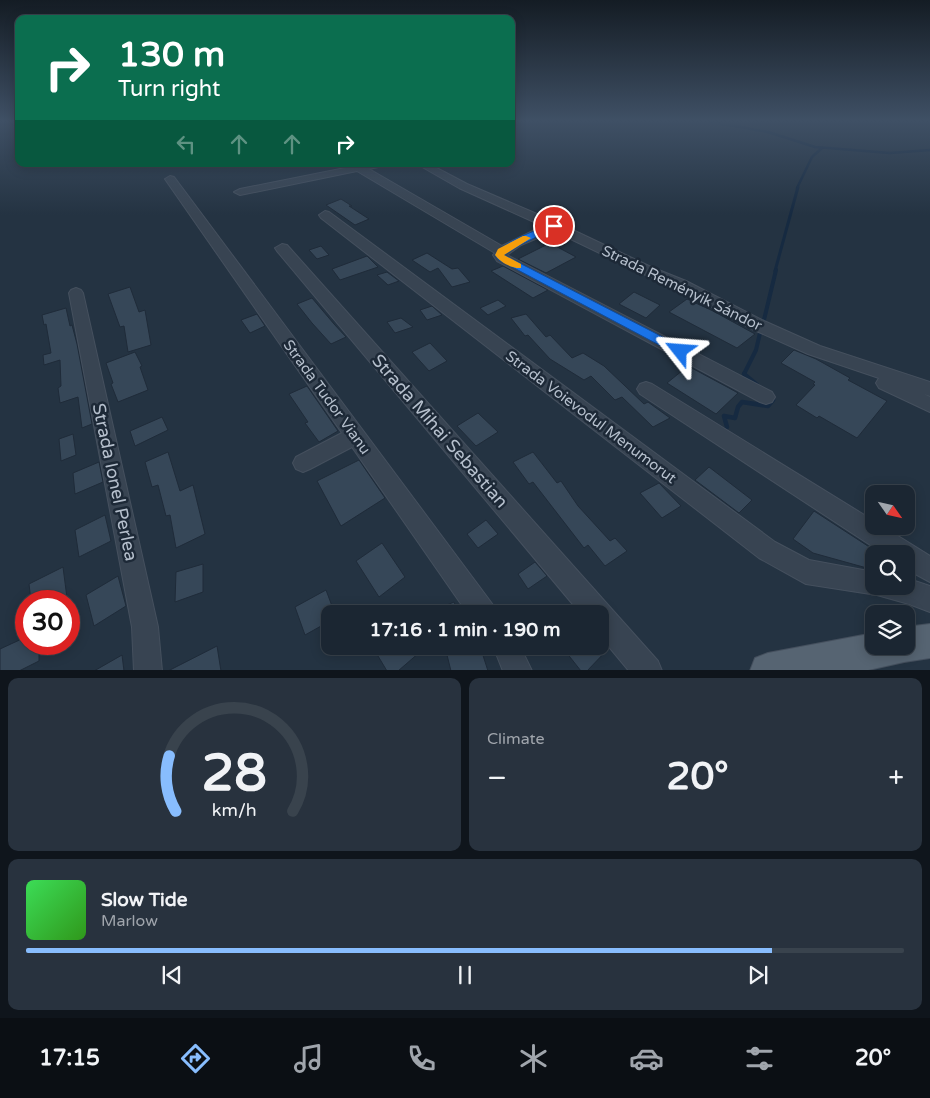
<!DOCTYPE html>
<html lang="en">
<head>
<meta charset="utf-8">
<style>
  body { margin:0; font-family:"Varela Round",sans-serif; background:#28323e; color:#f1f3f6; height:100vh; display:flex; flex-direction:column; font-size:19px; white-space:nowrap }
  * { box-sizing:border-box; margin:0 }
  p { font-size:16px; color:#a0a5ac }
  .icon { flex:none; width:28px; height:28px; fill:none; stroke:currentColor; stroke-width:2; stroke-linecap:round; stroke-linejoin:round }
  .map { position:relative; height:670px; overflow:hidden }
  .details { display:flex; flex-direction:column; gap:8px; padding:8px; background:#0f151c; flex:1 }
  .details>* { flex:none }
  .banner { position:absolute; left:15px; top:15px; width:500px; height:152px; border-radius:10px; box-shadow:0 2px 12px #0003,0 0 0 1px #39434d; background:#0b6e4f; color:#fff; overflow:hidden }
  .needle { width:32px; rotate:124deg }
  .fabs { position:absolute; left:865px; top:485px; display:grid; gap:10px }
  .fabs a { display:grid; place-items:center; width:50px; height:50px; border-radius:10px; background:#1b2632; box-shadow:0 2px 12px #0003,0 0 0 1px #39434d; font-size:25px }
  .speed { position:absolute; left:15px; top:590px; display:flex; gap:10px; font-size:25px; font-weight:700; text-align:center }
  .speed>* { display:grid; place-content:center; width:65px; height:65px; border-radius:50%; background:#1b2632; box-shadow:0 2px 12px #0003,0 0 0 1px #39434d; line-height:1 }
  .speed .limit { border:8px solid #d22; background:#fff; color:#111 }
  .pin { position:absolute; display:grid; place-items:center; width:42px; height:42px; color:#fff; margin:-21px; border:2px solid #fff; border-radius:50%; box-shadow:0 1px 5px #0007 }
  .me { position:absolute; width:55px; margin:-28px; rotate:298deg; stroke-linejoin:round; filter:drop-shadow(0 0 4px #0008) }
  .turn { display:flex; align-items:center; gap:18px; height:105px; padding:0 20px; font-size:22px }
  .turn .icon { width:65px; height:65px; stroke-width:2.5 }
  .turn b { display:block; font-size:35px; line-height:42px }
  .lanes { display:flex; align-items:center; height:48px; padding:0 20px; background:#0003; justify-content:center; gap:25px; direction:ltr }
  .lanes .off { opacity:.35 }
  .big { font-size:38px; font-weight:800; line-height:1.1 }
  .details .tile { flex:1; display:flex; flex-direction:column; justify-content:center; gap:8px; min-width:0; padding:0 18px; border-radius:10px; background:#28323e }
  .details .dial { align-items:center; gap:0 }
  .dial svg { height:130px; overflow:visible; fill:none; stroke:#39434d; stroke-width:7; stroke-linecap:round; text-anchor:middle }
  .dial text { fill:#f1f3f6; stroke:none }
  .song { display:flex; align-items:center; gap:15px }
  .cover { width:60px; height:60px; border-radius:8px; background:linear-gradient(135deg,hsl(130 70% 55%),hsl(110 70% 35%)) }
  .played { height:5px; border-radius:2px; background:linear-gradient(90deg,#88bdfe 85%,#39434d 85%) }
  .keys { display:flex; justify-content:space-around; direction:ltr }
  .heat { display:flex; justify-content:space-between; align-items:center; font-size:28px; direction:ltr }
  .details .tiles { flex:1; display:grid; gap:8px; grid-template-columns:1fr 1fr }
  .tile:last-child { grid-column:span 2 }
  .trip { position:absolute; left:321px; top:605px; width:288px; height:50px; border-radius:10px; background:#1b2632; box-shadow:0 2px 12px #0003,0 0 0 1px #39434d; font-weight:800; line-height:50px; text-align:center }
  .menu { display:flex; height:80px; justify-content:space-around; align-items:center; background:#0b0f14; color:#a0a5ac }
  .menu .icon { width:35px; height:35px }
  .menu .current { color:#88bdfe }
  .menu b { font-size:22px; color:#f1f3f6 }
  .map>svg:first-child { display:block }
  .lines { fill:none; stroke-linecap:round; stroke-linejoin:round }
  .stream-far3 { stroke:#162a41; stroke-width:2.5 }
  .stream-far2 { stroke:#162a41; stroke-width:3 }
  .stream-far1 { stroke:#162a41; stroke-width:4 }
  .stream { stroke:#162a41; stroke-width:4.5 }
  .building { fill:#364758; stroke:#1f2b39 }
  .minor-casing { stroke:#45505e; stroke-width:2 }
  .major-casing { stroke:#45505e; stroke-width:2 }
  .minor { fill:#384452; fill-rule:evenodd }
  .major { fill:#566472; fill-rule:evenodd }
  .route { fill:#1a73e8; stroke:#114b97 }
  .slow { fill:#f59e0b }
  .labels { text-anchor:middle; dominant-baseline:central; stroke-width:5; stroke-linejoin:round; paint-order:stroke }
  .street-label { font-size:15px; fill:#b5bfcc; stroke:#1d2937 }
  .near-street-label { font-size:18px; fill:#b5bfcc; stroke:#1d2937 }
</style>
</head>
<body>
<div class="map">
<svg width="930" height="671" viewBox="0 0 930 671">
  <rect width="100%" height="100%" fill="#243342"/>
  <g class="lines">
    <g class="stream-far3">
      <polyline points="705,121 768,132 815,147 890,153 930,150"/>
      <polyline points="797,188 812,157 822,148"/>
    </g>
    <polyline class="stream-far2" points="775,271 798,187"/>
    <g class="stream-far1">
      <polyline points="763,324 776,270"/>
      <polyline points="746,376 744,374 756,350 760,333"/>
    </g>
    <g class="stream">
      <polyline points="744,374 757,385"/>
      <polyline points="727,427 724,416 735,418 738,407 742,402 768,406 773,400"/>
    </g>
  </g>
  <g class="building">
    <polygon points="341,199 352,206 349,206 369,219 355,225 326,205"/>
    <polygon points="550,243 576,257 546,273 518,259"/>
    <polygon points="321,246 329,255 317,259 309,250"/>
    <polygon points="427,253 452,269 458,268 470,282 452,287 438,268 430,272 412,260"/>
    <polygon points="367,256 378,267 340,280 332,269"/>
    <polygon points="503,266 548,290 533,298 491,271"/>
    <polygon points="387,272 399,281 388,285 377,275"/>
    <polygon points="130,287 139,312 145,310 151,345 128,352 124,326 120,327 108,294"/>
    <polygon points="634,292 660,305 646,318 619,304"/>
    <polygon points="312,298 334,324 346,337 331,344 312,323 297,304"/>
    <polygon points="687,299 713,311 755,334 737,348 669,312"/>
    <polygon points="498,300 506,306 488,315 480,308"/>
    <polygon points="432,306 442,315 427,320 420,310"/>
    <polygon points="66,308 70,326 72,325 77,344 92,424 82,428 78,397 60,403 58,388 61,386 60,360 44,365 43,355 51,353 46,324 44,325 42,315"/>
    <polygon points="257,314 265,326 250,333 241,320"/>
    <polygon points="526,314 546,337 550,335 572,358 583,353 604,366 644,404 648,402 670,418 653,427 622,397 615,400 591,376 584,380 550,359 528,335 525,336 511,318"/>
    <polygon points="401,318 413,327 395,333 387,322"/>
    <polygon points="430,343 447,361 429,371 412,352"/>
    <polygon points="794,350 816,359 850,378 848,380 887,401 857,438 819,416 817,418 796,405 815,385 813,384 815,382 781,363"/>
    <polygon points="135,352 142,366 140,367 148,390 118,402 111,384 113,383 106,363"/>
    <polygon points="688,366 729,388 738,393 716,414 667,383"/>
    <polygon points="307,386 338,431 319,442 305,423 308,422 289,394"/>
    <polygon points="478,413 498,432 476,446 457,426"/>
    <polygon points="162,417 168,430 135,446 130,431"/>
    <polygon points="73,434 76,455 61,461 59,439"/>
    <polygon points="168,452 180,491 193,485 205,534 176,548 170,515 166,516 158,485 152,487 145,462"/>
    <polygon points="533,452 557,483 561,481 578,506 610,541 615,538 627,551 605,566 588,545 584,548 533,482 529,484 513,462"/>
    <polygon points="359,460 385,498 341,526 317,481"/>
    <polygon points="99,462 103,482 75,494 73,473"/>
    <polygon points="709,467 752,500 739,513 695,480"/>
    <polygon points="659,483 681,506 662,518 640,493"/>
    <polygon points="814,511 874,550 874,570 813,553 793,539"/>
    <polygon points="105,515 111,541 79,557 75,530"/>
    <polygon points="486,520 498,534 478,548 467,534"/>
    <polygon points="382,543 405,577 379,597 356,561"/>
    <polygon points="535,562 547,576 528,589 518,574"/>
    <polygon points="203,564 203,592 175,602 176,572"/>
    <polygon points="63,567 67,598 60,601 31,601 29,584"/>
    <polygon points="118,576 126,606 94,626 86,595"/>
    <polygon points="326,590 335,614 330,614 330,621 305,635 295,607"/>
    <polygon points="454,602 459,614 426,614"/>
    <polygon points="26,637 26,644 39,644 39,661 19,671 0,671 0,649"/>
    <polygon points="217,646 221,671 168,671"/>
    <polygon points="372,646 416,646 420,652 398,671 387,671"/>
    <polygon points="459,646 480,646 488,671 451,671 446,651"/>
    <polygon points="572,646 606,646 608,649 587,671 581,671 566,652"/>
    <polygon points="122,655 124,671 94,671"/>
  </g>
  <g class="lines">
    <g class="minor-casing">
      <g id="minor">
        <polygon points="365,164 384,164 383,166 369,169 502,246 543,226 459,188 417,164 429,164 467,184 558,223 651,267 686,281 764,321 820,346 930,382 930,396 924,394 930,397 930,412 879,388 876,383 879,378 808,354 752,329 676,287 641,273 554,231 521,245 507,255 772,392 775,397 772,402 766,404 760,402 497,261 493,255 495,253 357,171 240,195 234,192 240,189"/>
        <polygon points="170,176 174,177 493,605 497,614 468,614 352,447 310,469 303,472 296,469 293,463 296,457 342,433 165,179"/>
        <polygon points="325,211 329,212 775,542 809,560 874,572 874,586 906,586 906,578 930,586 930,612 909,604 877,595 806,584 759,558 321,218 319,215"/>
        <polygon points="282,244 287,245 658,661 662,671 629,671 600,636 600,614 581,614 277,251 275,248"/>
        <polygon points="76,288 81,290 83,293 158,627 162,671 134,671 132,627 69,293 71,290"/>
        <polygon points="646,382 652,384 874,521 874,526 882,526 930,556 930,582 906,569 906,554 884,554 640,394 637,389 640,384"/>
        <polygon points="493,646 520,646 532,671 503,671"/>
      </g>
    </g>
    <g class="major-casing">
      <polygon id="major" points="930,624 930,658 904,662 864,671 750,671 755,658 768,653 874,633 874,646 906,646 906,627"/>
    </g>
    <use href="#minor" class="minor"/>
    <use href="#major" class="major"/>
  </g>
  <linearGradient id="sky" x2="0" y2="1"><stop stop-color="#141c24"/><stop offset="0.56" stop-color="#3f5065"/><stop offset="1" stop-color="#3f5065" stop-opacity="0"/></linearGradient>
  <rect width="930" height="215" fill="url(#sky)"/>
  <path class="route" d="M551,224l8,2 -37,18 -18,11 180,93 2,3 -2,3h-8l-177,-94 -4,-5c8,-14 41,-24 56,-31z"/>
  <path class="slow" d="M523,236h3l5,2 -27,17 17,9v4c-9,1 -21,-6 -26,-13l3,-6z"/>
  <g class="labels">
    <g class="street-label">
      <text transform="translate(682 288) rotate(26)">Strada Reményik Sándor</text>
      <text transform="translate(327 397) rotate(54)">Strada Tudor Vianu</text>
      <text transform="translate(591 417) rotate(37)">Strada Voievodul Menumorut</text>
    </g>
    <g class="near-street-label">
      <text transform="translate(440 431) rotate(49)">Strada Mihai Sebastian</text>
      <text transform="translate(115 482) rotate(78)">Strada Ionel Perlea</text>
    </g>
  </g>
</svg>
<div class="fabs">
<a><svg class="needle" viewBox="-14 -14 28 28"><path d="M0-13l5 13h-10z" fill="#e53935"/><path d="M0 13l5-13h-10z" fill="#a0a5ac"/></svg></a>
<a><svg class="icon" aria-label="search" viewBox="0 0 24 24"><circle cx="10" cy="10" r="6"/><path d="M15 15l6 6"/></svg></a>
<a><svg class="icon" aria-label="layers" viewBox="0 0 24 24"><path d="M12 4l9 5-9 5-9-5zM3 14l9 5 9-5"/></svg></a>
</div>
<div class="speed"><div class="limit">30</div></div>
<div class="pin" style="left:554px;top:226px;background:#d93025"><svg class="icon" aria-label="arrive" viewBox="0 0 24 24"><path d="M6 21V4h12l-3 4 3 4H6"/></svg></div>
<svg class="me" style="left:680px;top:351px" viewBox="-20 -20 40 40"><path d="M0-17L14 15 0 8-14 15z" fill="#1a73e8" stroke="#fff" stroke-width="4"/></svg>
<div class="trip">17:16 · 1 min · 190 m</div>
<div class="banner">
<div class="turn"><svg class="icon" aria-label="right" viewBox="0 0 24 24"><path d="M7 20v-9h11M14 6l5 5-5 5"/></svg><div><b>130 m</b>Turn right</div></div>
<div class="lanes"><svg class="icon off" aria-label="left" viewBox="0 0 24 24"><path d="M17 20v-9H6M10 6l-5 5 5 5"/></svg><svg class="icon off" aria-label="ahead" viewBox="0 0 24 24"><path d="M12 20V5M6 11l6-6 6 6"/></svg><svg class="icon off" aria-label="ahead" viewBox="0 0 24 24"><path d="M12 20V5M6 11l6-6 6 6"/></svg><svg class="icon" aria-label="right" viewBox="0 0 24 24"><path d="M7 20v-9h11M14 6l5 5-5 5"/></svg></div>
</div>
</div>
<section class="details">
<div class="tiles">
<div class="tile dial"><svg viewBox="0 0 100 80">
<path d="M14 69A42 42 0 1 1 86 69"/>
<path d="M14 69A42 42 0 0 1 10 35" stroke="#88bdfe"/>
<text x="50" y="56" font-size="32" font-weight="700">28</text>
<text x="50" y="72" font-size="11">km/h</text>
</svg></div>
<div class="tile"><p>Climate</p>
<div class="heat"><a>−</a><b class="big">20°</b><a>+</a></div>
</div>
<div class="tile">
<div class="song"><i class="cover"></i><div><b>Slow Tide</b><p>Marlow</p></div></div>
<div class="played"></div>
<div class="keys"><svg class="icon" aria-label="previous" viewBox="0 0 24 24"><path d="M18 5L8 12l10 7zM5 5v14"/></svg><svg class="icon" aria-label="pause" viewBox="0 0 24 24"><path d="M8 5v14M16 5v14"/></svg><svg class="icon" aria-label="next" viewBox="0 0 24 24"><path d="M6 5l10 7-10 7zM19 5v14"/></svg></div>
</div>
</div>
</section>
<nav class="menu">
<b>17:15</b>
<svg class="icon current" aria-label="directions" viewBox="0 0 24 24"><path d="M12 3l9 9-9 9-9-9zM9 14v-3h6M13 9l2 2-2 2"/></svg>
<svg class="icon" aria-label="music" viewBox="0 0 24 24"><path d="M9 18V5l10-2v13"/><circle cx="6" cy="18" r="3"/><circle cx="16" cy="16" r="3"/></svg>
<svg class="icon" aria-label="phone" viewBox="0 0 24 24"><path d="M5 4h4l2 5-3 2q2 4 5 5l2-3 5 2v4C11 20 4 13 5 4z"/></svg>
<svg class="icon" aria-label="climate" viewBox="0 0 24 24"><path d="M12 3v18M4 7l16 10M4 17L20 7"/></svg>
<svg class="icon" aria-label="car" viewBox="0 0 24 24"><path d="M5 17H2v-5l4-1 3-4h7l3 4 3 1v5h-3M9 17h6M6 11h13"/><circle cx="7" cy="17" r="2"/><circle cx="17" cy="17" r="2"/></svg>
<svg class="icon" aria-label="filters" viewBox="0 0 24 24"><path d="M4 7h16M4 17h16"/><circle cx="9" cy="7" r="2"/><circle cx="15" cy="17" r="2"/></svg>
<b>20°</b>
</nav>
</body>
</html>
